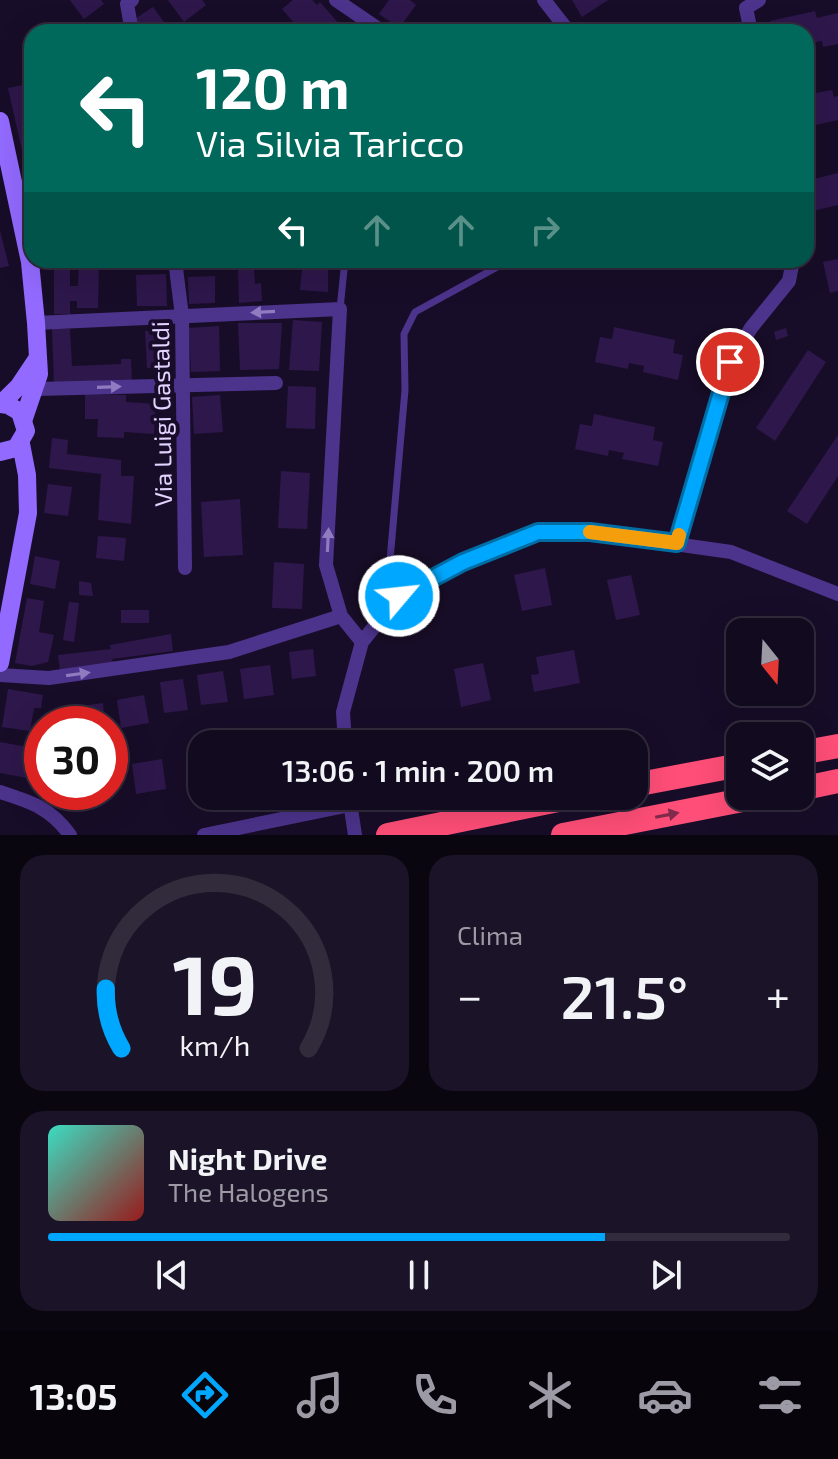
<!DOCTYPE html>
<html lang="it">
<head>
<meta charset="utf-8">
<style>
  body { margin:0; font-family:"Exo 2",sans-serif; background:#1b1327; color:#f1f3f6; height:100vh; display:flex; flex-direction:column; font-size:30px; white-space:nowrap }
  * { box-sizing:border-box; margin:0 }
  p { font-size:26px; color:#9c9aa4 }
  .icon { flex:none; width:44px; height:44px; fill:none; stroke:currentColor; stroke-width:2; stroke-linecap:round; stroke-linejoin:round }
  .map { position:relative; height:835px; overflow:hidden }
  .side { display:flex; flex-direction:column; gap:20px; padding:20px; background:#0a0610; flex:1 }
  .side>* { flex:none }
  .guide { position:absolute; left:24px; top:24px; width:790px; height:244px; border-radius:24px; box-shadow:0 8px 32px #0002,0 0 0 2px #312b3c; background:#00695c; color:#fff; overflow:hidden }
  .needle { width:52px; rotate:162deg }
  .buttons { position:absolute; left:726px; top:618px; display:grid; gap:16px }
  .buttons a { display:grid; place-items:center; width:88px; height:88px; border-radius:16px; background:#120a1e; box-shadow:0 8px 32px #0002,0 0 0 2px #312b3c; font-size:40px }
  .speed { position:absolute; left:24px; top:706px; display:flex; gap:16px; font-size:40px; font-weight:700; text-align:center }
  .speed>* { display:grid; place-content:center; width:104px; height:104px; border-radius:50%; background:#120a1e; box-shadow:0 8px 32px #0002,0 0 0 2px #312b3c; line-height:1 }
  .speed .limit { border:12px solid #d22; background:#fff; color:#111 }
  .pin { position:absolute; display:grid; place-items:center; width:68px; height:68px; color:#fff; margin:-34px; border:4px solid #fff; border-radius:50%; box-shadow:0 2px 8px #0007 }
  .me { position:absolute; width:88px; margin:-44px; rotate:62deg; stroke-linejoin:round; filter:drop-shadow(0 0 6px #0008) }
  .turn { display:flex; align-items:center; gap:28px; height:168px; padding:0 40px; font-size:36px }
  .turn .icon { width:104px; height:104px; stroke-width:2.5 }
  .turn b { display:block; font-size:56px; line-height:68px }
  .lanes { display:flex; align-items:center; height:76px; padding:0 40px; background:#0003; justify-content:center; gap:40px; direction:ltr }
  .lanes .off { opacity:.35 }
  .big { font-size:60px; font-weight:600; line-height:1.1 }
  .side .widget { flex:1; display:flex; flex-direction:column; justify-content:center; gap:12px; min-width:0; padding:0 28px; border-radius:24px; background:#1b1327 }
  .side .dial { align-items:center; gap:0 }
  .dial svg { height:208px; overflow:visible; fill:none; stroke:#312b3c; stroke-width:7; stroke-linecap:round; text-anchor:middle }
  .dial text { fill:#f1f3f6; stroke:none }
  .song { display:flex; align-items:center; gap:24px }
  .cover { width:96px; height:96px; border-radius:12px; background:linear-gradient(135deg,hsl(170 70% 55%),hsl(0 70% 35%)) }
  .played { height:8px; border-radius:4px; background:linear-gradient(90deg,#00a7fe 75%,#312b3c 75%) }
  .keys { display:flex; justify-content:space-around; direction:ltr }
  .heat { display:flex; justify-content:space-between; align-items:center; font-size:44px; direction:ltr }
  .side .tiles { flex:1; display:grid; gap:20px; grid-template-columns:1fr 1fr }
  .widget:last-child { grid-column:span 2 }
  .trip { position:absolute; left:188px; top:730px; width:460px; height:80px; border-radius:24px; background:#120a1e; box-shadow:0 8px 32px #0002,0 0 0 2px #312b3c; font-weight:600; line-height:80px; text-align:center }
  .tabs { display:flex; height:128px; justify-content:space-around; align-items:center; background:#07040c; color:#9c9aa4 }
  .tabs .icon { width:56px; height:56px }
  .tabs .active { color:#00a7fe }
  .tabs b { font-size:36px; color:#f1f3f6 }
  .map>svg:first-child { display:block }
  .building { fill:#2e174b }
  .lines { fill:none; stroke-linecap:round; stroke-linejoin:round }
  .lane { stroke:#4c338c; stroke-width:7 }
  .street { stroke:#4c338c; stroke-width:14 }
  .secondary { stroke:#926aff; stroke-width:18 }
  .highway { stroke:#ff4e78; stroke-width:24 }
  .oneway { fill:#907bc0 }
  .oneway2 { fill:#802a4c }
  .route-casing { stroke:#006da5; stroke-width:20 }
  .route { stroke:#00a7fe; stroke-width:14 }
  .slow { stroke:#f59e0b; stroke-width:14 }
  .labels { text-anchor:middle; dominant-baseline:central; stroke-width:8; stroke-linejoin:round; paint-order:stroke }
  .street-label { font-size:24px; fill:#e3d3ff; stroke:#180d28 }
</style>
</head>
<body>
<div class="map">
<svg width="838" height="835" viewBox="0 0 838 835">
  <rect width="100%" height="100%" fill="#180d28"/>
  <g class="building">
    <polygon points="70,0 101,0 104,4 84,19"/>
    <polygon points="168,0 202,0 206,5 184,22"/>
    <polygon points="293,0 312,0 317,5 320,2 340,25 332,32 302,32 282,9"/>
    <polygon points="389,0 410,0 416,5 399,28 379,14"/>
    <polygon points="572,0 608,0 582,17"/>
    <polygon points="153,7 171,32 140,32 134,25 135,19"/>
    <polygon points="815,11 817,18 838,13 838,44 823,47 822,41 806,44 806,32 772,32 770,21"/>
    <polygon points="32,83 32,99 29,99 32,112 32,172 27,173 8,88"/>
    <polygon points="832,90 834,97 838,96 838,120 806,127 806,95"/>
    <polygon points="838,173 838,205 813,211 806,181"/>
    <polygon points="0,231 9,266 0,268"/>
    <polygon points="838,259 838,291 830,293 823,262"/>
    <polygon points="54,260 70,260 70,286 78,286 79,260 99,260 98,308 77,308 77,301 70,301 70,314 54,314"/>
    <polygon points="125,260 157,260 157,262 126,267"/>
    <polygon points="303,260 328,260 328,292 300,290"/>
    <polygon points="254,269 255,284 261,283 262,301 239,303 238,270"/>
    <polygon points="166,274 167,306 137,306 136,275"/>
    <polygon points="215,276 215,303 189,304 188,277"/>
    <polygon points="293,320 322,322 319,371 289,370"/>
    <polygon points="238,323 282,323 279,369 240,370"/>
    <polygon points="219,326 220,371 191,372 189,328"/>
    <polygon points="614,327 675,340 673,353 683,355 678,380 643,372 644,366 629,363 628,369 595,362 600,337 612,339"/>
    <polygon points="786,328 788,336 776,340 774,332"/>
    <polygon points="52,329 70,329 72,366 121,364 121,359 131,359 132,381 54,385"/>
    <polygon points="145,331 166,331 168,367 147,368"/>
    <polygon points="808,350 826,362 775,441 756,428"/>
    <polygon points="288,386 316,387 315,429 286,428"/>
    <polygon points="85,394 126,395 126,402 156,404 154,434 124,432 124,438 97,437 98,419 85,419"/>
    <polygon points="220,395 223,432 194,434 192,397"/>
    <polygon points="594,414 655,427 653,440 663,442 658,466 622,459 624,453 609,450 608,456 575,449 580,424 592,426"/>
    <polygon points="838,435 838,476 807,524 787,511"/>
    <polygon points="52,438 68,440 67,454 121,460 121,476 134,476 131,524 98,520 101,474 49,468"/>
    <polygon points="281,471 310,473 307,529 278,528"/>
    <polygon points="48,484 72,487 68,516 44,513"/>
    <polygon points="240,499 243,555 204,557 201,502"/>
    <polygon points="98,536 126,538 124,561 96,558"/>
    <polygon points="35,556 60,561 55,589 30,584"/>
    <polygon points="274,562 304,564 302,609 272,608"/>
    <polygon points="545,568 552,605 522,611 514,575"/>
    <polygon points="631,575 640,615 616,620 607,580"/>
    <polygon points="79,581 91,583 93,596 79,595"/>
    <polygon points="27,598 44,601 39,632 54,635 48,662 32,666 15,663"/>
    <polygon points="69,602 79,603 74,642 63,640"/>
    <rect x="121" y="610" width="28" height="13"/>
    <polygon points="171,634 173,651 112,659 113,663 60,670 58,655 111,649 110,645"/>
    <polygon points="313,649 316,676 292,679 289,652"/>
    <polygon points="574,650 580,683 534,692 531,675 539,674 536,657"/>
    <polygon points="483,663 491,700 461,707 454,669"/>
    <polygon points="270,665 274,695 244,699 240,669"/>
    <polygon points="223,671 228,702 201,705 197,675"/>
    <polygon points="183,679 188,710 164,713 160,682"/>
    <polygon points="8,689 43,695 41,708 34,708 30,731 2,727"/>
    <polygon points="144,695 149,723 121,728 117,700"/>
    <polygon points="103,703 105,724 60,724 59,709"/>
    <polygon points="0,742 33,748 27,778 0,773"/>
    <polygon points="162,759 166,789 136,794 132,764"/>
  </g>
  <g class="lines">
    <g class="lane">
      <polyline points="340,309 345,260"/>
      <polyline points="399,596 389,571 405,390 404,334 415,312 510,260"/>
    </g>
    <g class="street">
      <polyline points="132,0 127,4 132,32"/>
      <polyline points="336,0 383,32"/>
      <polyline points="544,0 569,32"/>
      <polyline points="751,32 746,8 759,0"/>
      <polyline points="175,260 182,316 185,568"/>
      <polyline points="36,323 340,309 326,565 341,616 362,642"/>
      <polyline points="36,389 276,383"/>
      <polyline points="677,543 730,362 751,328 789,281 793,260"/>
      <polyline points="0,675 49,678 229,652 341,616"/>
      <polyline points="345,744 343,712 362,642 399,596 463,562 538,532 590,532 731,552 838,594"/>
      <path d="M0,792c31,10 51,16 70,43"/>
      <polyline points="349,796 355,835"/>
      <polyline points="204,835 350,805"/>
    </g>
    <g class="secondary">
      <polyline points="0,121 30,262 36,323 39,374 24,418"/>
      <polyline points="0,404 8,405 20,412 26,431 16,448 0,452"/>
      <polyline points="1,404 19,386 37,359"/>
      <polyline points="0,663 28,513 27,475 21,444"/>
    </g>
    <g class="highway">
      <polyline points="800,753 838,746"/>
      <polyline points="634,785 740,765"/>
      <polyline points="800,789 838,781"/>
      <polyline points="388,835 578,796"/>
      <polyline points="563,835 763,796"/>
    </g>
  </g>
  <defs><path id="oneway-solid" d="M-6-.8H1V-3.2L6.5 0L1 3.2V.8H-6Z" transform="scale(2)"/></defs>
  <g class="oneway">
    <use href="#oneway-solid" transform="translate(263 312) rotate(177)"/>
    <use href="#oneway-solid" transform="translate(109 387) rotate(-2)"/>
    <use href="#oneway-solid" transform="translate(328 540) rotate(-87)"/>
    <use href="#oneway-solid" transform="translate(78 674) rotate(-8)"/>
  </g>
  <use class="oneway2" href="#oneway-solid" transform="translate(667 815) rotate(-11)"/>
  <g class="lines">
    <g class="route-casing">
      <polyline id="route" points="399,596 463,562 538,532 590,532 677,543 730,362"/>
    </g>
    <use href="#route" class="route"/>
    <polyline class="slow" points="590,532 677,543 679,535"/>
  </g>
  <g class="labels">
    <g class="street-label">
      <text transform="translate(161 414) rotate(-91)">Via Luigi Gastaldi</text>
    </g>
  </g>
</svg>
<div class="buttons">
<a><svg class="needle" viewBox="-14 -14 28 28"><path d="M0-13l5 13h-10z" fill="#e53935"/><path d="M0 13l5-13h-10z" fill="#9c9aa4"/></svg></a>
<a><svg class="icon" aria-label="layers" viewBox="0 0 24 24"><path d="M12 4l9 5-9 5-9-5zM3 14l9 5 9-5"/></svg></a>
</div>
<div class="speed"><div class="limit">30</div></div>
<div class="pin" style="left:730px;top:362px;background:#d93025"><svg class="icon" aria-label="arrive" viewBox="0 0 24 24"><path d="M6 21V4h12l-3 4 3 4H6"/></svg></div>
<svg class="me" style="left:399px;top:596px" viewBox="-20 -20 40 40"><circle r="17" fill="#00a7fe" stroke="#fff" stroke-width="3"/><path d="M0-11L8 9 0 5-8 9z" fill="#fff"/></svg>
<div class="trip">13:06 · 1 min · 200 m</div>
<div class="guide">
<div class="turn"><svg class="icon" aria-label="left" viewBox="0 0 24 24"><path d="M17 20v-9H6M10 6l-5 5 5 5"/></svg><div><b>120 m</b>Via Silvia Taricco</div></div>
<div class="lanes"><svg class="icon" aria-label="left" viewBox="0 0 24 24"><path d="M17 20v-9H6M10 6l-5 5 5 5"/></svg><svg class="icon off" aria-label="ahead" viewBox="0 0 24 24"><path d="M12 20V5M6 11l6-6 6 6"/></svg><svg class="icon off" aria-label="ahead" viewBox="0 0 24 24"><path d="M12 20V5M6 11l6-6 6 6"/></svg><svg class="icon off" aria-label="right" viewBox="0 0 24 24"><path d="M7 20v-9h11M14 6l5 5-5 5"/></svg></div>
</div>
</div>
<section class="side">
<div class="tiles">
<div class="widget dial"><svg viewBox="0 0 100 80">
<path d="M14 69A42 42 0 1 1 86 69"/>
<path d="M14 69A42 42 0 0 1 8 46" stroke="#00a7fe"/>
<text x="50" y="56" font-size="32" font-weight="700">19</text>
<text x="50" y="72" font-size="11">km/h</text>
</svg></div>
<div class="widget"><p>Clima</p>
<div class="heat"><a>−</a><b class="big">21.5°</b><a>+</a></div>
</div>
<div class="widget">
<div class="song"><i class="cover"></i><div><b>Night Drive</b><p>The Halogens</p></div></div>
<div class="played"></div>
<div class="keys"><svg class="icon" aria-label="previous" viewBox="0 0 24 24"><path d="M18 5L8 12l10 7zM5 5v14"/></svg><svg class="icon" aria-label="pause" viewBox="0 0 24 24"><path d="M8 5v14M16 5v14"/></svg><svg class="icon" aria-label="next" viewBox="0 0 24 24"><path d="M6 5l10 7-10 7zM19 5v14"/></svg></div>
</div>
</div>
</section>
<nav class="tabs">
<b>13:05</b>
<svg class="icon active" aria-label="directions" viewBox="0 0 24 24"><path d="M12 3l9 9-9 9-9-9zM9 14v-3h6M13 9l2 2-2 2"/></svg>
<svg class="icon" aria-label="music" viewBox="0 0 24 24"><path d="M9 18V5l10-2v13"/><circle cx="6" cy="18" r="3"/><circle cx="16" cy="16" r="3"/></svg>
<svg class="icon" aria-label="phone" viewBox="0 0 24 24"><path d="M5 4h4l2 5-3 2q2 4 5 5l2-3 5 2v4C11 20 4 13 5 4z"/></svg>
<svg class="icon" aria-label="climate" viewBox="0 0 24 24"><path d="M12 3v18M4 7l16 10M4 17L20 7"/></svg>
<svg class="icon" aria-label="car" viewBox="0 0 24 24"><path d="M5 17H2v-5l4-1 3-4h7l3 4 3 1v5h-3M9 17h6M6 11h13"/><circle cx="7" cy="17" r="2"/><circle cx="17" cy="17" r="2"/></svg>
<svg class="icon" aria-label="filters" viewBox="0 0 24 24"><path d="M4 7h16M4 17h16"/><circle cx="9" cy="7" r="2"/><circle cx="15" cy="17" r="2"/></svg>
</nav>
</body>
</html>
